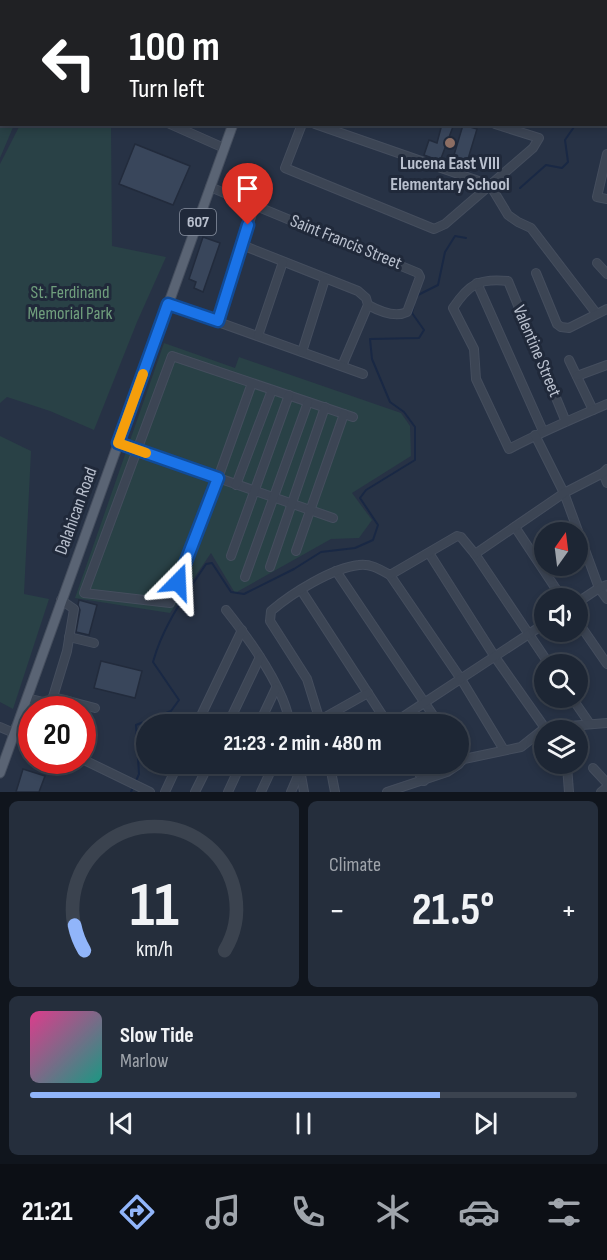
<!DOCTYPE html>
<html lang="en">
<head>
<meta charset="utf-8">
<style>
  body { margin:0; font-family:"Sofia Sans Condensed",sans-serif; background:#252e3c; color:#f1f3f6; height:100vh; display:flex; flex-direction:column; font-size:22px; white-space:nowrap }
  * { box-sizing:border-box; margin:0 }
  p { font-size:20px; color:#a0a5ac }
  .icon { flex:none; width:33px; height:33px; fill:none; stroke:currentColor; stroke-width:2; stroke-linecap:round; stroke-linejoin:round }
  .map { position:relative; height:792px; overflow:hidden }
  .drawer { display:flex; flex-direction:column; gap:9px; padding:9px; background:#10151d; flex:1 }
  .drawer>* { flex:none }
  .banner { position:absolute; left:0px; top:0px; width:608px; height:126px; box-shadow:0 3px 9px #0003,0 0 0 2px #3b434f; background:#202124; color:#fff; overflow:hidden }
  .needle { width:39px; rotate:14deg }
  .fabs { position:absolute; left:534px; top:522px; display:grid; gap:12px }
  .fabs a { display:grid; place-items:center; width:54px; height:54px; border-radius:50%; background:#1d2634; box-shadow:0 3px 9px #0003,0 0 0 2px #3b434f; font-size:30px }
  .speed { position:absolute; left:18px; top:696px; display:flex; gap:12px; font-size:30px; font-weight:700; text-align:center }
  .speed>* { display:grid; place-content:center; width:78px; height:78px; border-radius:50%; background:#1d2634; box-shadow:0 3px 9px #0003,0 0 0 2px #3b434f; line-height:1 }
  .speed .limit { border:9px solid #d22; background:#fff; color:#111 }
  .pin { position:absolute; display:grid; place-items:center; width:51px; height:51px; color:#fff; margin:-62px -26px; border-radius:50% 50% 50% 0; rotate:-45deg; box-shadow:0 0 6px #0007 }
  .pin .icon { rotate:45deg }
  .me { position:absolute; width:66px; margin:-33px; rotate:21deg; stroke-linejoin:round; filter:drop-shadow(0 0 4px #0008) }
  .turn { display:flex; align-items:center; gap:21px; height:126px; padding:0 30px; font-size:27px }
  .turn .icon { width:78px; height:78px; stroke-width:2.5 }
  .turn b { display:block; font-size:42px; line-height:51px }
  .big { font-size:45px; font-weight:700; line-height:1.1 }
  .drawer .card { flex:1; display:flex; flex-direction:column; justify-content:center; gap:9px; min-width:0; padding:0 21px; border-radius:9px; background:#252e3c }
  .drawer .dial { align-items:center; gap:0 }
  .dial svg { height:156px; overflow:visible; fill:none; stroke:#3b434f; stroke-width:7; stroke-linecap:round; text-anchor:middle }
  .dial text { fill:#f1f3f6; stroke:none }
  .song { display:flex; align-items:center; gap:18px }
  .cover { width:72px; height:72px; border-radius:9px; background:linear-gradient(135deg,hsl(330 70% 55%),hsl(170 70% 35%)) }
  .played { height:6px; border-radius:3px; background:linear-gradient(90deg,#91b5fa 75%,#3b434f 75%) }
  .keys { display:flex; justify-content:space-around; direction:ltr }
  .heat { display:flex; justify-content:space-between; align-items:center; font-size:33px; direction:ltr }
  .drawer .tiles { flex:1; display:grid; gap:9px; grid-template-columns:1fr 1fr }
  .card:last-child { grid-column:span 2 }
  .trip { position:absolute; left:136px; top:714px; width:333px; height:60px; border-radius:30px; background:#1d2634; box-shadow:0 3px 9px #0003,0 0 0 2px #3b434f; font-weight:700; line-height:60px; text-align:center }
  .menu { display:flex; height:96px; justify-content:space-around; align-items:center; background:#0c0f15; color:#a0a5ac }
  .menu .icon { width:42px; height:42px }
  .menu .current { color:#91b5fa }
  .menu b { font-size:27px; color:#f1f3f6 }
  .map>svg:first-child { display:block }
  .green { fill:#294146 }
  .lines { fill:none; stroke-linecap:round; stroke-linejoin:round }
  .stream { stroke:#192844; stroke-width:2 }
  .building { fill:#39465b; stroke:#222b3c; stroke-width:1.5 }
  .minor-casing { stroke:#454e5e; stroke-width:10 }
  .major-casing { stroke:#454e5e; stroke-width:11 }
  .minor { stroke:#3c4554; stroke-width:8 }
  .major { stroke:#5a6474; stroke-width:9 }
  .route-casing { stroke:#114b97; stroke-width:15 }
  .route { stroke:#1a73e8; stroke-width:10 }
  .slow { stroke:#f59e0b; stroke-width:10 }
  .education-dot { fill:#8d6e63; stroke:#20293a; stroke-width:2 }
  .labels { text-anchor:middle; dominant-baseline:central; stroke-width:6; stroke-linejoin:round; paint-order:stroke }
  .shield { fill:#20293a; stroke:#8b93a2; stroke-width:1.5 }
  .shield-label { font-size:16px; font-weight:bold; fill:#b9c0ce }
  .poi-label { font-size:18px; font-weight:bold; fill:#b9c0ce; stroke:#20293a }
  .street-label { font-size:18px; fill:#b9c0ce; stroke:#20293a }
  .park-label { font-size:18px; fill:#709f7d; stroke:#20293a }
</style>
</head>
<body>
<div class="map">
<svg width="607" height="792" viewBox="0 0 607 792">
  <rect width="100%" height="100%" fill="#273245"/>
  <g class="green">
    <polygon points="0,113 2,124 14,125 0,158"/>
    <polygon points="20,125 111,125 112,246 166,257 137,322 94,430 50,411 7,397 0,403 0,164"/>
    <polygon points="164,343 235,368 239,357 401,413 410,426 411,456 352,493 372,520 359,538 331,539 235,593 211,553 170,613 75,598"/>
    <polygon points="0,436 31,451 24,594 49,599 13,709 0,702"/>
  </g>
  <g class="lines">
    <g class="stream">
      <polyline points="606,96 607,96"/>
      <polyline points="520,188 546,165 562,168 568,162 565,140 576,124"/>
      <polyline points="416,296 438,285 445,252 455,236 466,238"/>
      <path d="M131,792l8,-18 -3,-49 35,-14 8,-11 -26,-38c10,-37 32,-66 53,-98l6,-1 19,29 13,2 50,-25 27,-17 34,-4 18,-8 5,-15 -18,-27 6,-8 49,-30v-33l-11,-15 -14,-10 -18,-43 -2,-20 49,-1 5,-8 -12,-17 2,-8"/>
    </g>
  </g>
  <g class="building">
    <polygon points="442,124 454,124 440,161 424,155 429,140 437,143"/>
    <polygon points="463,125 477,129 465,169 451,165"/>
    <polygon points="135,144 190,166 173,205 119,184"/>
    <polygon points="203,237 220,243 203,292 194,288 196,282 189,279"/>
    <polygon points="79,600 97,605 89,635 76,632 80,610 78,605"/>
    <polygon points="101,661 142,671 135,698 94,688"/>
    <polygon points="23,769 45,776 39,792 16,792"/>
  </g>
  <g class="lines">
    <g class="minor-casing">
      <g id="minor">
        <polyline points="4,2 10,0"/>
        <polyline points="307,2 307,0"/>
        <polyline points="552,2 552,0"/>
        <polyline points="568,2 568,0"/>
        <polyline points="606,115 607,115"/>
        <polyline points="170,124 224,148"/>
        <polyline points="302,124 285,168 434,229 445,224 533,148 539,138 495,124"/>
        <polyline points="315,124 490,185 508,215 518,222 531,228 596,313"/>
        <polyline points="607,154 597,197 607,199"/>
        <path d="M210,187l208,86 2,4 -13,35c-12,6 -28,-1 -39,-7"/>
        <polyline points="242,245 358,291 366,298 368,305 342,366"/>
        <polyline points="597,263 607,274"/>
        <polyline points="536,273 557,324 561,327 569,328 607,309"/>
        <polyline points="477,283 543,431"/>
        <polyline points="168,304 363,374"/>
        <polyline points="218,321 255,204"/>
        <polyline points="258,336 283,262"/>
        <polyline points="302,352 325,279"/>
        <polyline points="569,360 593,410"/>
        <polyline points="577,376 607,365"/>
        <polyline points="252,383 218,478 170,603 84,593 172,356 353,417"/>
        <path d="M566,422l-58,-141c-29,-3 -39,3 -55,27l21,41 2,30 33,70c32,-17 65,-31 98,-45"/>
        <polyline points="535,435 564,493 599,588 607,599"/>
        <polyline points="118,443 333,518"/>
        <polyline points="603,473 607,483"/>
        <polyline points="236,485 272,390"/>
        <polyline points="515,527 562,598"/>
        <polyline points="296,551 344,414"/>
        <polyline points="429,553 495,657 545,728"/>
        <polyline points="475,554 549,664"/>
        <polyline points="231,556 289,395"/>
        <polyline points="270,567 325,407"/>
        <polyline points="336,571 439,724"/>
        <polyline points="390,575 461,679 504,750"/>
        <polyline points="245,577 308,402"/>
        <polyline points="301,590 388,724"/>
        <polyline points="578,602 599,588 607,585"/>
        <path d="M226,610c23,29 58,77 64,114"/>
        <polyline points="578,622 607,664"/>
        <polyline points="69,637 94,643"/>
        <polyline points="53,697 95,708"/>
        <polyline points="27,698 51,704"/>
        <polyline points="572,698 590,724"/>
        <polyline points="49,710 67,651 74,609 61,600"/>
        <polyline points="320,720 368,693"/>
        <polyline points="197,724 242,630"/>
        <polyline points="228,724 260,657"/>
        <polyline points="259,724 276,688"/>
        <path d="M321,724l-14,-45 -37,-58 1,-10c21,-18 61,-43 88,-46 11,-2 22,5 31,10l67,-39 4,1 14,17 89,-61 39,-20 4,-4"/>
        <polyline points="392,724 544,624"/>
        <polyline points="0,727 14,733"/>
        <polyline points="16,727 32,734"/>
        <polyline points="82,759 150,792"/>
        <polyline points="459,763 464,759 521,747 545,728 607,723"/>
        <polyline points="299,764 304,792"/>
        <polyline points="413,764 424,781"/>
        <polyline points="330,766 335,792"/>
        <polyline points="567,766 569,792"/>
        <polyline points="593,768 607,783"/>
        <polyline points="165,792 178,764"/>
        <polyline points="195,792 209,764"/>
        <polyline points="228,792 241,764"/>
        <polyline points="261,792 274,764"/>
        <polyline points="291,792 300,771"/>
        <polyline points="387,792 447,772 459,764"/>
        <polyline points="601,792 607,787"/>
      </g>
    </g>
    <g class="major-casing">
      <g id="major">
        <polyline points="278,2 278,0"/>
        <polyline points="0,773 233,124"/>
      </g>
    </g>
    <use href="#minor" class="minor"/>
    <use href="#major" class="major"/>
  </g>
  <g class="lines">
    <g class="route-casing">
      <polyline id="route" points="178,582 218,478 118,443 168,304 218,321 248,225"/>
    </g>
    <use href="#route" class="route"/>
    <polyline class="slow" points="143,374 118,443 146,453"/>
  </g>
  <circle class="education-dot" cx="450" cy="143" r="6"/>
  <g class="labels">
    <rect class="shield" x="180" y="209" width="36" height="26" rx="4.5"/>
    <g class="shield-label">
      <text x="198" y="222">607</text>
    </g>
    <g class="poi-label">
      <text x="450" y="163">Lucena East VIII<tspan x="450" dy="21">Elementary School</tspan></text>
    </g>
    <g class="street-label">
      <text transform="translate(346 242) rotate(22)">Saint Francis Street</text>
      <text transform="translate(537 351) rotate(67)">Valentine Street</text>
      <text transform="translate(76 511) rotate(-70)">Dalahican Road</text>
    </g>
    <g class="park-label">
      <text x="70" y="292">St. Ferdinand<tspan x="70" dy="21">Memorial Park</tspan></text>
    </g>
  </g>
</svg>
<div class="fabs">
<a><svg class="needle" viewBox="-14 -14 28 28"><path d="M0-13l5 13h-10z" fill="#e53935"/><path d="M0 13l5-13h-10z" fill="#a0a5ac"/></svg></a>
<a><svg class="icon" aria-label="sound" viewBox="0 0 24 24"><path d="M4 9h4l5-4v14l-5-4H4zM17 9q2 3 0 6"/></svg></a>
<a><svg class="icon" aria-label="search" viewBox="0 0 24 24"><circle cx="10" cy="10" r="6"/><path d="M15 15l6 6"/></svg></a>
<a><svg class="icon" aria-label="layers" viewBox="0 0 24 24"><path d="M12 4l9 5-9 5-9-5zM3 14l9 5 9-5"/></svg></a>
</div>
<div class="speed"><div class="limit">20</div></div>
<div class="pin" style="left:248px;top:225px;background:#d93025"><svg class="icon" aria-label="arrive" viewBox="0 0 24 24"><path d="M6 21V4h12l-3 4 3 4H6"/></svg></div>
<svg class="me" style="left:178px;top:582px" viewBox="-20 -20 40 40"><path d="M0-17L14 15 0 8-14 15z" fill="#1a73e8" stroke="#fff" stroke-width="4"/></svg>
<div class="trip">21:23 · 2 min · 480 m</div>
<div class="banner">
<div class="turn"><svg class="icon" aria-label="left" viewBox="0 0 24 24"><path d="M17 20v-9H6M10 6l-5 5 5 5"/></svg><div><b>100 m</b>Turn left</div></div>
</div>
</div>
<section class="drawer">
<div class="tiles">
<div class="card dial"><svg viewBox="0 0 100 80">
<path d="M14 69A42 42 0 1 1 86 69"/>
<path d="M14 69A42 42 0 0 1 9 56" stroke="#91b5fa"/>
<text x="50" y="56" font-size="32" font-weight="700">11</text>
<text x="50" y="72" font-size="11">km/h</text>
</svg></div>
<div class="card"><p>Climate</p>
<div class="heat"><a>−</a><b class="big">21.5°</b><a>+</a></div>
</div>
<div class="card">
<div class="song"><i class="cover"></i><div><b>Slow Tide</b><p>Marlow</p></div></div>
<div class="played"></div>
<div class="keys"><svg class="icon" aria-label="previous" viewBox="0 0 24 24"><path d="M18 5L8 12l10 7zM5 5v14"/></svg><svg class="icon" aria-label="pause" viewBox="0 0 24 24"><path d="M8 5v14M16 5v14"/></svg><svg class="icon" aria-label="next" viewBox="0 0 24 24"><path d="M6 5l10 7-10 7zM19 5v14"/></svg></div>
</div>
</div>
</section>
<nav class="menu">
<b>21:21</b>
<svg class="icon current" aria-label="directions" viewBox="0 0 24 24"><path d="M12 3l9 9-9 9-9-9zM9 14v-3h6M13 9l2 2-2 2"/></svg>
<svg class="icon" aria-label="music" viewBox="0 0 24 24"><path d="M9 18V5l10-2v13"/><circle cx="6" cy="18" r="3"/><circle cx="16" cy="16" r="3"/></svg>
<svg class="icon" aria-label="phone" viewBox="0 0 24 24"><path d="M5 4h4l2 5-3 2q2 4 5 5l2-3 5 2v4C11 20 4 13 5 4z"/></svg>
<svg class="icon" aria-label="climate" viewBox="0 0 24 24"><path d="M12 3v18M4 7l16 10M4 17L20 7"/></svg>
<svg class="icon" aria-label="car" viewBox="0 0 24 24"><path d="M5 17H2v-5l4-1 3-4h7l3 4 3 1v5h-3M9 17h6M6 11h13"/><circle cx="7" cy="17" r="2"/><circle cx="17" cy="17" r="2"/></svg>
<svg class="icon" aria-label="filters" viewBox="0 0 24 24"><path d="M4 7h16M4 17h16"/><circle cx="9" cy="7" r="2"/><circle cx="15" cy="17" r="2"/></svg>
</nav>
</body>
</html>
